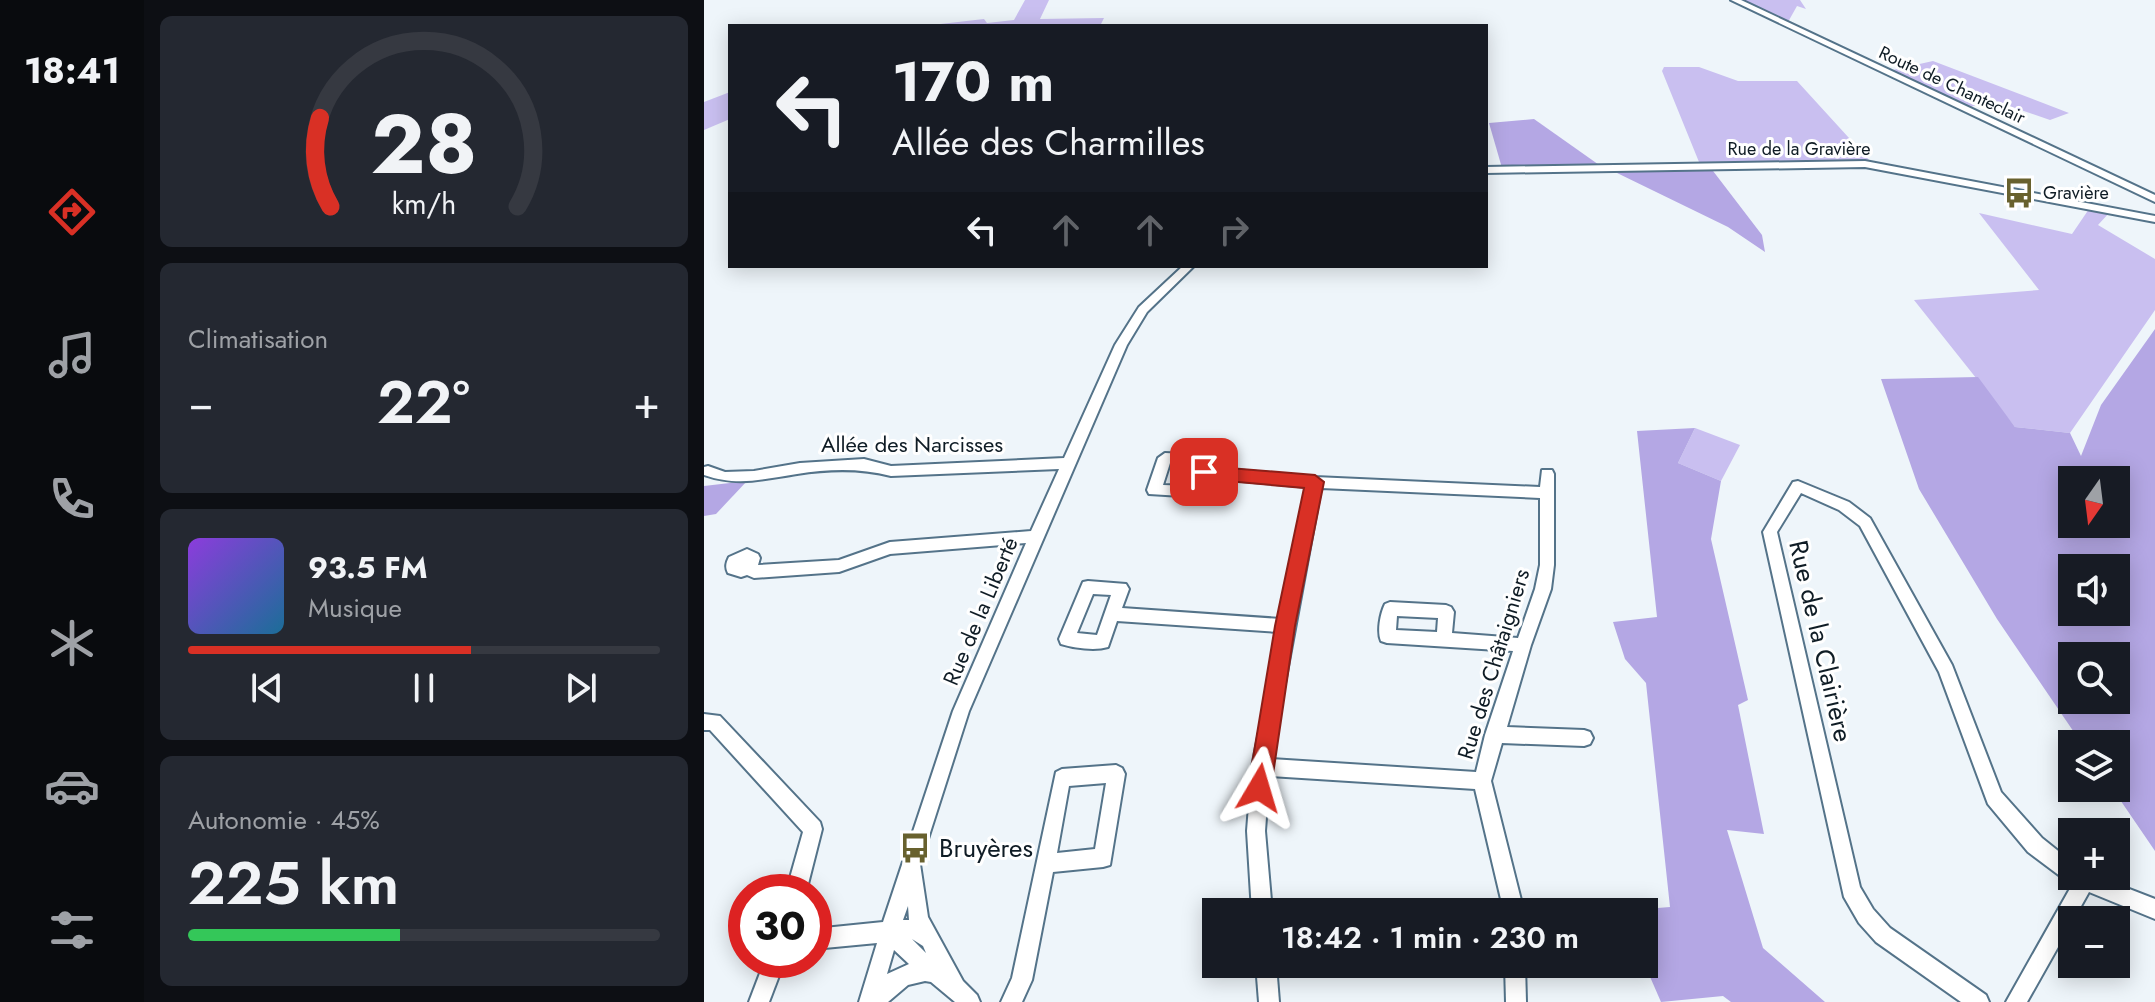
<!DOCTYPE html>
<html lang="fr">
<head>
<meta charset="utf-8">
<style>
  body { margin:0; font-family:Jost,sans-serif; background:#242831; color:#f1f3f6; height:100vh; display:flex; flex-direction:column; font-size:30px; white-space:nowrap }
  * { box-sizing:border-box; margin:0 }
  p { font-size:26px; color:#9ea1a6 }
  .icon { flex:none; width:44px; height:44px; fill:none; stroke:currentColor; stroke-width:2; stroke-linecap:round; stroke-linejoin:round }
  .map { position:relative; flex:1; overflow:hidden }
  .drawer { display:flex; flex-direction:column; gap:16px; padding:16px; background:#0d0f14; width:560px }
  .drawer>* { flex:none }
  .guide { position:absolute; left:24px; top:24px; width:760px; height:244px; border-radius:0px; box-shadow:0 4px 20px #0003; background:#171b24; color:#f1f3f6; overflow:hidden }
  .needle { width:52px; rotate:194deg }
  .fabs { position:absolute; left:1354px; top:466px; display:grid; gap:16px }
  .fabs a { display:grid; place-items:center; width:72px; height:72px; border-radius:0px; background:#171b24; box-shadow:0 4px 20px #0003; font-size:40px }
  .speed { position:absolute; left:24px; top:874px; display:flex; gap:16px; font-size:40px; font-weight:700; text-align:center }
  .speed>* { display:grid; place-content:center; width:104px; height:104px; border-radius:50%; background:#171b24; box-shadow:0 4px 20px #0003; line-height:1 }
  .speed .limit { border:12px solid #d22; background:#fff; color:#111 }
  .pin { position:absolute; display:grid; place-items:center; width:68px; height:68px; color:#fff; margin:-34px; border-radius:16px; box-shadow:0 4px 12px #0006 }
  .me { position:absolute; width:88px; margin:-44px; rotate:7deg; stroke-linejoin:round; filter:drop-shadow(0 0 6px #0008) }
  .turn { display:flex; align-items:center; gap:28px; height:168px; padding:0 32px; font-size:36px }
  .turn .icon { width:104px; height:104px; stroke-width:2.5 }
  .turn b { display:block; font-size:56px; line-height:68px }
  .lanes { display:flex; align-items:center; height:76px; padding:0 32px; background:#0003; justify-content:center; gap:40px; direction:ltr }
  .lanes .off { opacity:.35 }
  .big { font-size:60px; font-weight:600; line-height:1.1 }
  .drawer .tile { flex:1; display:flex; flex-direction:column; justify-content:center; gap:12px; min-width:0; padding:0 28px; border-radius:12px; background:#242831 }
  .drawer .dial { align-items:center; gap:0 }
  .dial svg { height:208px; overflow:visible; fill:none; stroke:#363941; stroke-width:7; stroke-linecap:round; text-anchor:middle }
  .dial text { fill:#f1f3f6; stroke:none }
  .song { display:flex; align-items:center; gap:24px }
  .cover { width:96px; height:96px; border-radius:12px; background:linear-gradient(135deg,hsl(270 70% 55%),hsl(200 70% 35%)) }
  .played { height:8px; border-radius:4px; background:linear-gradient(90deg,#d93025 60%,#363941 60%) }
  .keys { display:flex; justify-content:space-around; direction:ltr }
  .heat { display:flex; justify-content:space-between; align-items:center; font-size:44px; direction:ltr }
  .charge { height:12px; border-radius:6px; background:linear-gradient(90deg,#34c759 45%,#363941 0) }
  .trip { position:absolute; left:498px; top:898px; width:456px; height:80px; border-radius:0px; background:#171b24; box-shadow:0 4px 20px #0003; font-weight:600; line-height:80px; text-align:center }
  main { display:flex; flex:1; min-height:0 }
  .dock { display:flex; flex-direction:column; width:144px; justify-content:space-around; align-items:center; background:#090b0e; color:#9ea1a6 }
  .dock .icon { width:56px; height:56px }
  .dock .on { color:#d93025 }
  .dock b { font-size:36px; color:#f1f3f6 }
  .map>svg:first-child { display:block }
  .green { fill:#c9bff0 }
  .forest { fill:#b4a7e4; fill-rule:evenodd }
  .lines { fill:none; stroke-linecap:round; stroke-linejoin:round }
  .minor-casing { stroke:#547389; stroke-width:4 }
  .minor { fill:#fff; fill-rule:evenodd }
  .route { fill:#d93025; stroke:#8d1f18; stroke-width:2 }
  .labels { text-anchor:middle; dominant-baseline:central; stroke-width:6; stroke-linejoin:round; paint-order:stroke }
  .far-street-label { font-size:18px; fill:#0f1c25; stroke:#fff }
  .far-poi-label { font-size:18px; fill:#0f1c25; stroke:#fff; text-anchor:start }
  .street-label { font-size:22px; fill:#0f1c25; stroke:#fff }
  .near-street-label { font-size:26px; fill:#0f1c25; stroke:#fff }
  .near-poi-label { font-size:26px; fill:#0f1c25; stroke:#fff; text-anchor:start }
</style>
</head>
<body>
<main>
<nav class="dock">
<b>18:41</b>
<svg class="icon on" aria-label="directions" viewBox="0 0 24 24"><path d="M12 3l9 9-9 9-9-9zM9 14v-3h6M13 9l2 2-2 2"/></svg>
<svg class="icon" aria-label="music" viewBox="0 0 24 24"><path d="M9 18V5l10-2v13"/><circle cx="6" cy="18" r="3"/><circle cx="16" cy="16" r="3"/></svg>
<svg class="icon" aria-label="phone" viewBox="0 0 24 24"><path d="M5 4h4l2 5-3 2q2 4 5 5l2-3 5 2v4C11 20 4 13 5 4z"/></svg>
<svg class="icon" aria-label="climate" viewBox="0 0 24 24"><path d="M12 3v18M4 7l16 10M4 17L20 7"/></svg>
<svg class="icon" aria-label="car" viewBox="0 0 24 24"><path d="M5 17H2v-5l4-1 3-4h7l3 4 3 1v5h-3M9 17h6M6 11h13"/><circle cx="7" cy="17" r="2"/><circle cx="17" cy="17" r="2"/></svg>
<svg class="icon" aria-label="filters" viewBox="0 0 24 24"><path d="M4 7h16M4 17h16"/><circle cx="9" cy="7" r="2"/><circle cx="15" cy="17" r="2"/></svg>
</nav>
<section class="drawer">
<div class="tile dial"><svg viewBox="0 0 100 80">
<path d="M14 69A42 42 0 1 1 86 69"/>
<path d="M14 69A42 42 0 0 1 10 35" stroke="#d93025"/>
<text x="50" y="56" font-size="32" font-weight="700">28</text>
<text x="50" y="72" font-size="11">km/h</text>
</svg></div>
<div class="tile"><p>Climatisation</p>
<div class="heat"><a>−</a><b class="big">22°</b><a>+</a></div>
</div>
<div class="tile">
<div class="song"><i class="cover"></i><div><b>93.5 FM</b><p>Musique</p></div></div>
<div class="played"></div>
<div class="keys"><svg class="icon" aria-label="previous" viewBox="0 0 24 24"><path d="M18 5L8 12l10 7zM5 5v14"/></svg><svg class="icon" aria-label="pause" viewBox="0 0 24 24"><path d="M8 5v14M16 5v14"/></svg><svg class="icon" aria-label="next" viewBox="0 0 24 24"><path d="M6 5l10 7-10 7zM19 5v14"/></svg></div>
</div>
<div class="tile"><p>Autonomie · 45%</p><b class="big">225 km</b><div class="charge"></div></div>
</section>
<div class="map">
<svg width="1451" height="1002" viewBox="0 0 1451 1002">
  <rect width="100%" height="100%" fill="#eef5fa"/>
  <g class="green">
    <polygon points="321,0 345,0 336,19 400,18 396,26 219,26 280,19 283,23 310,20"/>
    <polygon points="1036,0 1096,0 1102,9 1093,6 1084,22"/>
    <polygon points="1229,61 1365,113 1346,120 1285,99 1267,107 1184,71"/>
    <polygon points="960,67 995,67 1034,81 1093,81 1166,161 995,162 958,71"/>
    <polygon points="26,92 26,119 0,130 0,102"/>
    <polygon points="1385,209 1405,213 1394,225 1451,259 1451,310 1366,433 1311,427 1210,300 1335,290 1275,213 1368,234"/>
    <polygon points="991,428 1036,445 1017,481 974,463"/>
  </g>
  <g class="forest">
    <polygon points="830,119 898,167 798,168 785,123"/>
    <polygon points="1006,167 1058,235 1061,252 1024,227 911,172"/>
    <path d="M1451,329v522l-43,-63h4v-44h-34l-85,-125 -78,-130 -38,-110 97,-2 37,50 55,6 11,23 20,-51zM1412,480v44h-44v-44zM1368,568h44v44h-44zM1368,656h44v44h-44z"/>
    <polygon points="991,428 974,463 1017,481 1007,539 1044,700 1034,705 1060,834 1023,830 1059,948 1121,1002 1027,1002 1019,996 957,1002 940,963 940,912 917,911 966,907 942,683 921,659 909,622 953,617 933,431"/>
    <polygon points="43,481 12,514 0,516 0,486"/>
  </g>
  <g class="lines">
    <g class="minor-casing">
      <g id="minor">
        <polygon points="1027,0 1037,0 1451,195 1451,202"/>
        <polygon points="1161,161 1451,216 1451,222 1161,167 782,173 782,167"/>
        <path d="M479,266h11l-47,46 -20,33 -158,366 -49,153 8,53 35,64 14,14 3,7h-25l-24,-20 -6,-1 -17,4 -20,17h-29l18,-59 -63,6v-20l69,-7 70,-211 73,-168 -136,11 -51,18 -85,6 -7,-3 -6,2 -13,-4c-3,-6 -2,-10 1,-16l18,-8 11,5 2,4 -2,7 81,-5 51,-18 141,-11 28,-62 -168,7c-31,-8 -62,-7 -94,-2 -34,5 -59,13 -93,1v-8l4,-1 17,6 29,-1 46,-8 64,-4 27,7 173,-8 51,-113 24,-38zM204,906l1,14h-6zM208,939l11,7 3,7zM190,950l15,14 -22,10z"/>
        <path d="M461,453l43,2 7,5 -3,8 103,9 225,10 2,-17h10l2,4v91l-3,24 -20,56 -24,82 77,3 6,2 3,6 -3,6 -6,2 -82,-3 -11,38 33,131h-20l-29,-123 -206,-13 -4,55 7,81h-20l-5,-81 5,-64 27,-135 -162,-11 -9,26c-13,4 -34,1 -47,-3l-2,-5 24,-57 5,-1 38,3 3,5 -7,19 159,11 26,-132 -98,-9 -6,18 -5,1 -49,-3 -2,-4 11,-32zM466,463l30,2 -7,21 -30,-1zM617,488l219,10v67l-5,24 -17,49 -66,-5 2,-21 -3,-5 -5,-2 -56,-3 -5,2c-5,10 -8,28 -4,37l6,2 126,8 -28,84 -9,37 -205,-13zM389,594l18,1 -14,40 -20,-2zM693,616l41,2 -1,14 -41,-2z"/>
        <polygon points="1094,481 1145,502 1166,518 1248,665 1297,792 1338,838 1368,862 1368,876 1392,876 1451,899 1451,919 1385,892 1323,1002 1302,1002 1368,885 1324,852 1284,804 1235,672 1156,526 1135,510 1097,493 1073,532 1156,887 1169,909 1186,928 1282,995 1285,1002 1257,1002 1172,942 1155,923 1140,897 1059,532 1089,482"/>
        <polygon points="0,714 16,716 116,822 118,829 102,892 82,892 99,832 6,730 0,730"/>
        <path d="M412,765l6,3 3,6 -15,91 -7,2 -50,5 -21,108 -10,22h-21l11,-24 44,-206 6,-3zM402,783l-11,66 -38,4 12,-67z"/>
        <polygon points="61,960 81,960 65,1002 45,1002"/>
        <polygon points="552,964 572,964 575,1002 555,1002"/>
        <polygon points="801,964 821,964 822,1002 802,1002"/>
      </g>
    </g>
    <use href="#minor" class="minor"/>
  </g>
  <polygon class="route" points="500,466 611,475 620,482 591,626 567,788 564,796 555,800 547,796 544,788 571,626 600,488 500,479 491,472"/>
  <defs>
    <g id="bus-bare" transform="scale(2.4)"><path d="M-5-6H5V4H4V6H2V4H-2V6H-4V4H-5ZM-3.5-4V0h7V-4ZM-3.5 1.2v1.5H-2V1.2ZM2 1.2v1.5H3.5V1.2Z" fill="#68612e" stroke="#fff" stroke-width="2.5" paint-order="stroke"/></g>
  </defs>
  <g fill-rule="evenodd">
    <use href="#bus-bare" x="1315" y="193"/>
    <use href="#bus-bare" x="211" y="848"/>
  </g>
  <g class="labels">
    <g class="far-street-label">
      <text transform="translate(1248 85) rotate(25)">Route de Chanteclair</text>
      <text x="1095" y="149">Rue de la Gravière</text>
    </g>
    <g class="far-poi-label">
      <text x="1339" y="193">Gravière</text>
    </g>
    <g class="street-label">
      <text x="208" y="444">Allée des Narcisses</text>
      <text transform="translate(276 611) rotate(-67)">Rue de la Liberté</text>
      <text transform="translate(789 664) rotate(-73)">Rue des Châtaigniers</text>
    </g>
    <g class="near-street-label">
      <text transform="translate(1117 641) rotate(77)">Rue de la Clairière</text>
    </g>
    <g class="near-poi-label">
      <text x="235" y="848">Bruyères</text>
    </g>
  </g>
</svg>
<div class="fabs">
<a><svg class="needle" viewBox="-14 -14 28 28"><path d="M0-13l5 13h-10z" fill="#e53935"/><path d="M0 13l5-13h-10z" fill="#9ea1a6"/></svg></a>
<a><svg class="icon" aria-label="sound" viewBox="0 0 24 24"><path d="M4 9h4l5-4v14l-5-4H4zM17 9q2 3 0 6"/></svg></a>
<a><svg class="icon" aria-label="search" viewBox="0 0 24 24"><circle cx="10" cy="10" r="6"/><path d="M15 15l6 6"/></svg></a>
<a><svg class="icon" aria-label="layers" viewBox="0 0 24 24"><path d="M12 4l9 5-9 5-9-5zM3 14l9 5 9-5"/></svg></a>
<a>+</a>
<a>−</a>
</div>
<div class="speed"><div class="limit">30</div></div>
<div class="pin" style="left:500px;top:472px;background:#d93025"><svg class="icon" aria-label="arrive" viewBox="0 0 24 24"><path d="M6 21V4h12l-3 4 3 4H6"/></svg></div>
<svg class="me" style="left:555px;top:788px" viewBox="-20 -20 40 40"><path d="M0-17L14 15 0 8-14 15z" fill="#d93025" stroke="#fff" stroke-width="4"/></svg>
<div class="trip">18:42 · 1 min · 230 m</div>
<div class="guide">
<div class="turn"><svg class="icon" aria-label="left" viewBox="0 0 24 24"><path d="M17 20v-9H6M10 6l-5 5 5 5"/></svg><div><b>170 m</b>Allée des Charmilles</div></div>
<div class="lanes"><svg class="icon" aria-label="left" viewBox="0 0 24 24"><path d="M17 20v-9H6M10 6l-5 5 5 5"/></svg><svg class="icon off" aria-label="ahead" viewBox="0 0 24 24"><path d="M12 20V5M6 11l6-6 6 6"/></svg><svg class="icon off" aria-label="ahead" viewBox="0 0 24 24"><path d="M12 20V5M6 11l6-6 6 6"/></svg><svg class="icon off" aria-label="right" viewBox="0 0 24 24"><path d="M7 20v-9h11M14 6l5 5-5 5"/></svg></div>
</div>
</div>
</main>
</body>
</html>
